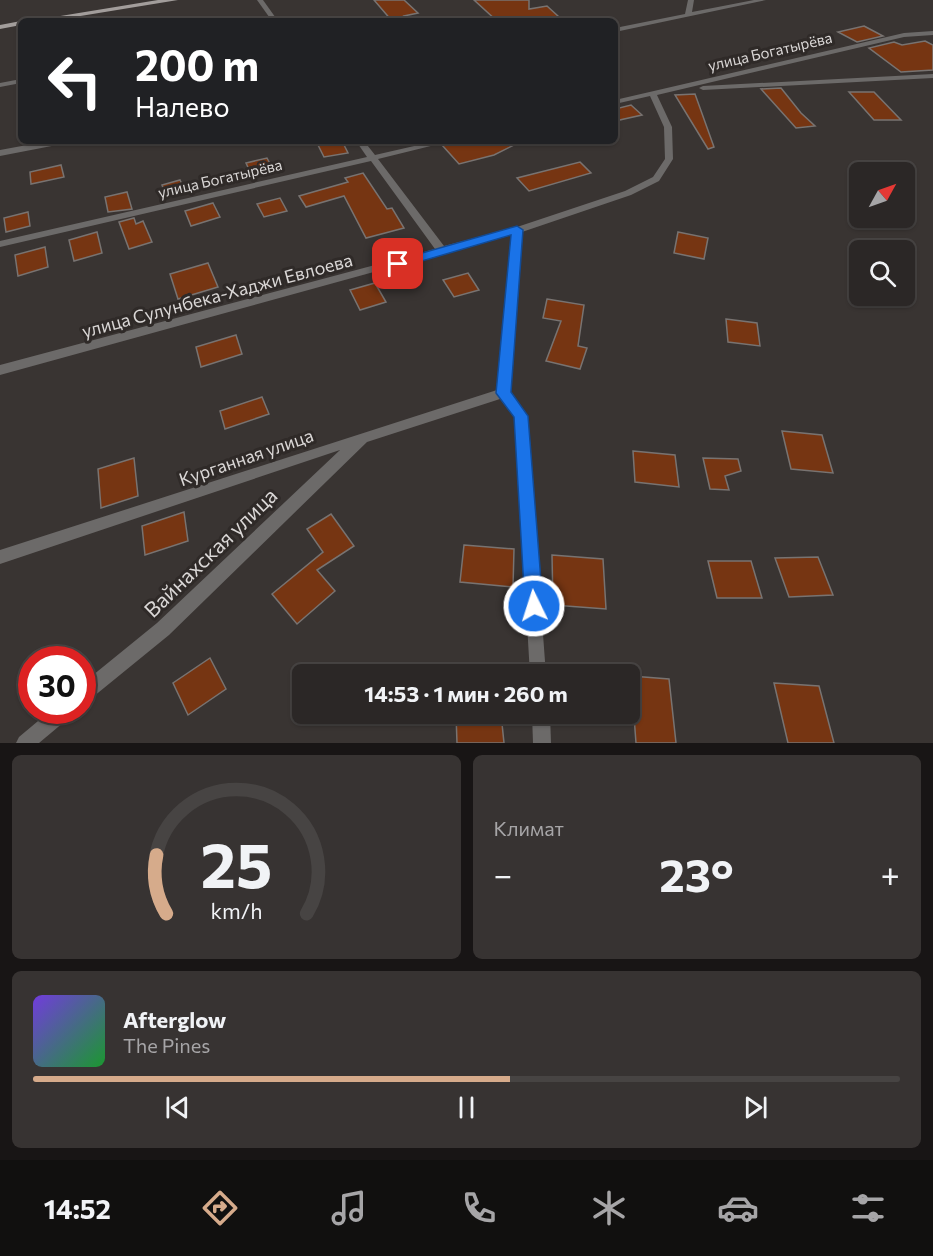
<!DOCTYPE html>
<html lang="ru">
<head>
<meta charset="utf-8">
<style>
  body { margin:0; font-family:Commissioner,sans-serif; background:#373332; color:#f1f3f6; height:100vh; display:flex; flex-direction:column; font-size:22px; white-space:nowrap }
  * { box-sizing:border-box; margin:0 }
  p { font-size:20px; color:#a6a5a7 }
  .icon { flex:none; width:33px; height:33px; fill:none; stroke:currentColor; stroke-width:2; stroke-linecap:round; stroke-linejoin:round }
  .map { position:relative; height:743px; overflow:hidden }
  .drawer { display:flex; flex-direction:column; gap:12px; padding:12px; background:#181515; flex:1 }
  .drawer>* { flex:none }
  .hud { position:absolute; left:18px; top:18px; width:600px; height:126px; border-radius:9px; box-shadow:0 2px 4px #0004,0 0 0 2px #474443; background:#202124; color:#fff; overflow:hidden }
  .needle { width:39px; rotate:50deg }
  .controls { position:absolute; left:849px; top:162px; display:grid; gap:12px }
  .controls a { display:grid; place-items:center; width:66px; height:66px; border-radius:9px; background:#2b2726; box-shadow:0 2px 4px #0004,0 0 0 2px #474443; font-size:30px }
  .speed { position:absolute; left:18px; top:646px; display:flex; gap:12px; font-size:30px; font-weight:700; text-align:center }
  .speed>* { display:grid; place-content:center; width:78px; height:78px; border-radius:50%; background:#2b2726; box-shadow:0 2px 4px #0004,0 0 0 2px #474443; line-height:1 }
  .speed .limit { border:9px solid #d22; background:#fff; color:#111 }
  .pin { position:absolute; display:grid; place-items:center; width:51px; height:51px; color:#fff; margin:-26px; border-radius:12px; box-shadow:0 3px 9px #0006 }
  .me { position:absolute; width:66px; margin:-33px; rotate:356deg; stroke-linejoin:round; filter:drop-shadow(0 0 4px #0008) }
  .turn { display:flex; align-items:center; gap:21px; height:126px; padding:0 18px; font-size:27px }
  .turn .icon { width:78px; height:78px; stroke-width:2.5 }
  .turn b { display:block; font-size:42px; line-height:51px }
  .big { font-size:45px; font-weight:700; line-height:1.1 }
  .drawer .card { flex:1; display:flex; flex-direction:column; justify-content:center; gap:9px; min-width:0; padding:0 21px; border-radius:9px; background:#373332 }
  .drawer .dial { align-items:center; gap:0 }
  .dial svg { height:156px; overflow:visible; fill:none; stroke:#474443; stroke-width:7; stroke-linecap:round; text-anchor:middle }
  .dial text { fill:#f1f3f6; stroke:none }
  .song { display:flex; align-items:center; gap:18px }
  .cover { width:72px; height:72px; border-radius:9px; background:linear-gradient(135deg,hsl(260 70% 55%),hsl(130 70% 35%)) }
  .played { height:6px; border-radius:3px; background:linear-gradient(90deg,#d6ab8b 55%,#474443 55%) }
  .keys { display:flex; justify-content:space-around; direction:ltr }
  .heat { display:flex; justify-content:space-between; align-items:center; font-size:33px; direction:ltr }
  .drawer .tiles { flex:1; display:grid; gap:12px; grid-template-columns:1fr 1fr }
  .card:last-child { grid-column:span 2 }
  .trip { position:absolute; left:292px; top:664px; width:348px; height:60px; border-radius:9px; background:#2b2726; box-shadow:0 2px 4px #0004,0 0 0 2px #474443; font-weight:700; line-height:60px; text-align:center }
  .tab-bar { display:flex; height:96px; justify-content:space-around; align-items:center; background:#11100f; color:#a6a5a7 }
  .tab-bar .icon { width:42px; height:42px }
  .tab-bar .on { color:#d6ab8b }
  .tab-bar b { font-size:27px; color:#f1f3f6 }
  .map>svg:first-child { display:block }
  .building { fill:#763512; stroke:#787371; stroke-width:1.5 }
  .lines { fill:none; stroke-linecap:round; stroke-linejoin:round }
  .minor { fill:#6c6a69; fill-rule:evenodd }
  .primary { fill:#a29d9b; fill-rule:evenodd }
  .route { fill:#1a73e8; stroke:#114b97; stroke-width:1.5 }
  .labels { text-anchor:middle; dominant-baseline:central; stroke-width:6; stroke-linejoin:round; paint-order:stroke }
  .far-street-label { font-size:15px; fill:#dad7d6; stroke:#2f2a28 }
  .street-label { font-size:18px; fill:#dad7d6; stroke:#2f2a28 }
  .near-street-label { font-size:21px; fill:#dad7d6; stroke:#2f2a28 }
</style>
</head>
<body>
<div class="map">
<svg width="933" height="743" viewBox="0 0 933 743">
  <rect width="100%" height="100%" fill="#393432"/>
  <g class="building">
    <polygon points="374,0 404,0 418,13 404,16 409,21 392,21"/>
    <polygon points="474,0 529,0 529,9 547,6 559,17 533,21 497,21"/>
    <polygon points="864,26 883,36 857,42 838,32"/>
    <polygon points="925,41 933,45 933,70 901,72 869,48 894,42 902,45"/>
    <polygon points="781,88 801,113 815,126 796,128 761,89"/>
    <polygon points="849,92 874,92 901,120 874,120"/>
    <polygon points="695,94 714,147 708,149 675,95"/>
    <polygon points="631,105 642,115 615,121 615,109"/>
    <polygon points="329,141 342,141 348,153 324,157 317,143"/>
    <polygon points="453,141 462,141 462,145 470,143 472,145 489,141 522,141 494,155 459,164 442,145"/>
    <polygon points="267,158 274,171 252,176 246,163"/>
    <polygon points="580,162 591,173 529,191 517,178"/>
    <polygon points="61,165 64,177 31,184 30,172"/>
    <polygon points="363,173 387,209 392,208 404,228 366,238 344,196 306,207 299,196 348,182 345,178"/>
    <polygon points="180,180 186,193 167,198 162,185"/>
    <polygon points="127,192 132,209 108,212 105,197"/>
    <polygon points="280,198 287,211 264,217 257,204"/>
    <polygon points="213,203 220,217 191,226 185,211"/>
    <polygon points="28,212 30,226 6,232 4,218"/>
    <polygon points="134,218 136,224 143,221 152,242 129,249 119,222"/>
    <polygon points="97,232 102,253 74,261 69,240"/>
    <polygon points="678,232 708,238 704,259 674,253"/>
    <polygon points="45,247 48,267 18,276 15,255"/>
    <polygon points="208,263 218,287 178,299 170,274"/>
    <polygon points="468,273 479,290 454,297 443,280"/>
    <polygon points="375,283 386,302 360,310 350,290"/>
    <polygon points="547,299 584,305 578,346 587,348 580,369 546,361 561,321 543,318"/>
    <polygon points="726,319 757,323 760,346 728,342"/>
    <polygon points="236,335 242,354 201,367 196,347"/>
    <polygon points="262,397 269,414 225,429 220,411"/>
    <polygon points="782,431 822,435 833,473 791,469"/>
    <polygon points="633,451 675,455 679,487 635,482"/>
    <polygon points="134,458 138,496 101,508 98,469"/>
    <polygon points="703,458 738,459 741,471 725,476 729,490 710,489"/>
    <polygon points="184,512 188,541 145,555 142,526"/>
    <polygon points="331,514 354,546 317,570 335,591 297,624 272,594 323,552 307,529"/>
    <polygon points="464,545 514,549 513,587 460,582"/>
    <polygon points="552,555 603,559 606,609 553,605"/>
    <polygon points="818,557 833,595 789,597 775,558"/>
    <polygon points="708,561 751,561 762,598 717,598"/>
    <polygon points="210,658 226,689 188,715 173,683"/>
    <polygon points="631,676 669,679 676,743 636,743"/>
    <polygon points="774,683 819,686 834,743 788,743"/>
    <polygon points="456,714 501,714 504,743 457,743"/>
  </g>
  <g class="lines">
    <g class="minor">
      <polygon points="257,0 263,0 278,21 272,21"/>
      <polygon points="688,0 694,0 692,12 754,0 766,0 615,32 615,28 685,14"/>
      <polygon points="933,31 933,35 904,37 657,95 672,127 673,159 659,181 631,195 522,232 509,392 527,416 546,675 530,675 515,417 500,399 367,442 169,635 88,701 82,703 82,684 157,623 340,450 0,564 0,550 497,390 512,235 448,252 447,254 439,254 0,375 0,365 435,249 371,161 0,247 0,241 367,157 356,141 364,141 375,155 436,141 451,141 378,159 444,246 514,228 625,191 653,177 665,159 664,127 650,96 615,104 615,100 904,33"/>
      <polygon points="933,74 933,78 703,90 699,88 703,86"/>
      <polygon points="21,79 21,83 0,87 0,83"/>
      <polygon points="49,141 66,141 62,144 0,156 0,150"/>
      <polygon points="50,711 73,711 70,717 39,743 16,743 19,737"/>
      <polygon points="532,714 550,714 551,743 533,743"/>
    </g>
    <g class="primary">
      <polygon points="158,0 178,0 50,21 30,21"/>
      <polygon points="21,21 21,25 0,29 0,25 21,21 23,21"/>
    </g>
  </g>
  <polygon class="route" points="517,226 523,230 511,392 528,416 543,606 540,612 534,615 527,612 525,606 514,417 496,393 511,235 398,268 392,264 394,261"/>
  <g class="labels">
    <g class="far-street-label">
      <text transform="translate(770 51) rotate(-13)">улица Богатырёва</text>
      <text transform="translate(220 178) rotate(-13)">улица Богатырёва</text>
    </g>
    <g class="street-label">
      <text transform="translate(217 295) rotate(-15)">улица Сулунбека-Хаджи Евлоева</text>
      <text transform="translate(246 457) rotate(-19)">Курганная улица</text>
    </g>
    <g class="near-street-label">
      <text transform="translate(210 552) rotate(-44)">Вайнахская улица</text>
    </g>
  </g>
</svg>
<div class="controls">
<a><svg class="needle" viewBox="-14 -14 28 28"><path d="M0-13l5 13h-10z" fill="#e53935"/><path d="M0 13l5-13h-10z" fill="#a6a5a7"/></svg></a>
<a><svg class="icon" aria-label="search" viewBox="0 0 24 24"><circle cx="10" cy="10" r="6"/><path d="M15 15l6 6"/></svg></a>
</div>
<div class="speed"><div class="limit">30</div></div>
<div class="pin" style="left:398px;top:264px;background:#d93025"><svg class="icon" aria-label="arrive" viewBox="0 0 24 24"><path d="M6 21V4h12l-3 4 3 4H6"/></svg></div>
<svg class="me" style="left:534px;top:606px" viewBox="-20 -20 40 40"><circle r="17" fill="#1a73e8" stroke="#fff" stroke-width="3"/><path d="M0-11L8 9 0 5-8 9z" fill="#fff"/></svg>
<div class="trip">14:53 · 1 мин · 260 m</div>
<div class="hud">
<div class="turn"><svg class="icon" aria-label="left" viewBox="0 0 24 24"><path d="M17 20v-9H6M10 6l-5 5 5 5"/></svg><div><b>200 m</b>Налево</div></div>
</div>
</div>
<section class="drawer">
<div class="tiles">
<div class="card dial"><svg viewBox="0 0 100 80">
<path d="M14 69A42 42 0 1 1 86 69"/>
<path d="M14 69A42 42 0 0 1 9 39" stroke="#d6ab8b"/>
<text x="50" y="56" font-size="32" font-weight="700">25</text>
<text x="50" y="72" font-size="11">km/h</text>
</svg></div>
<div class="card"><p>Климат</p>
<div class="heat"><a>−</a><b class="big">23°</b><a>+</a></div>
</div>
<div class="card">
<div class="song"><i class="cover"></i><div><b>Afterglow</b><p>The Pines</p></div></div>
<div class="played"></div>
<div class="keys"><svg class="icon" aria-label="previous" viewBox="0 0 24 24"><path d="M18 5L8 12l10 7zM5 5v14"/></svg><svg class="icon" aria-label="pause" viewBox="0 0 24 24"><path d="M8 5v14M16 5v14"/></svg><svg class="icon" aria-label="next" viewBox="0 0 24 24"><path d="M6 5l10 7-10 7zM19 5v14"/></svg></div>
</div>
</div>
</section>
<nav class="tab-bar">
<b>14:52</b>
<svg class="icon on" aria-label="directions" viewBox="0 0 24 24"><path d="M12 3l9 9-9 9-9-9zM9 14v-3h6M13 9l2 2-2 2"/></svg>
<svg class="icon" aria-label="music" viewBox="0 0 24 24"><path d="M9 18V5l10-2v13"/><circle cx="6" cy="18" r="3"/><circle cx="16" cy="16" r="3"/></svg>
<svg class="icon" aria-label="phone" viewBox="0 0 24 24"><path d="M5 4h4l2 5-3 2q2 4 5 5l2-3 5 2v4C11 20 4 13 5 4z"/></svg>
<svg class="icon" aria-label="climate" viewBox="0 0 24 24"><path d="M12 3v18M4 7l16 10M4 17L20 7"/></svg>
<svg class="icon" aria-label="car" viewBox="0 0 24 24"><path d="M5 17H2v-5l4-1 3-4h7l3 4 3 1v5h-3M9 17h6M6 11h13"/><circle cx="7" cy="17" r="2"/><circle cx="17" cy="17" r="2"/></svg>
<svg class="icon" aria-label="filters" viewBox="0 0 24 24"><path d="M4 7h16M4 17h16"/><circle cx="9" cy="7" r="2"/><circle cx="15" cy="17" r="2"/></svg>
</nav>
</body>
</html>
